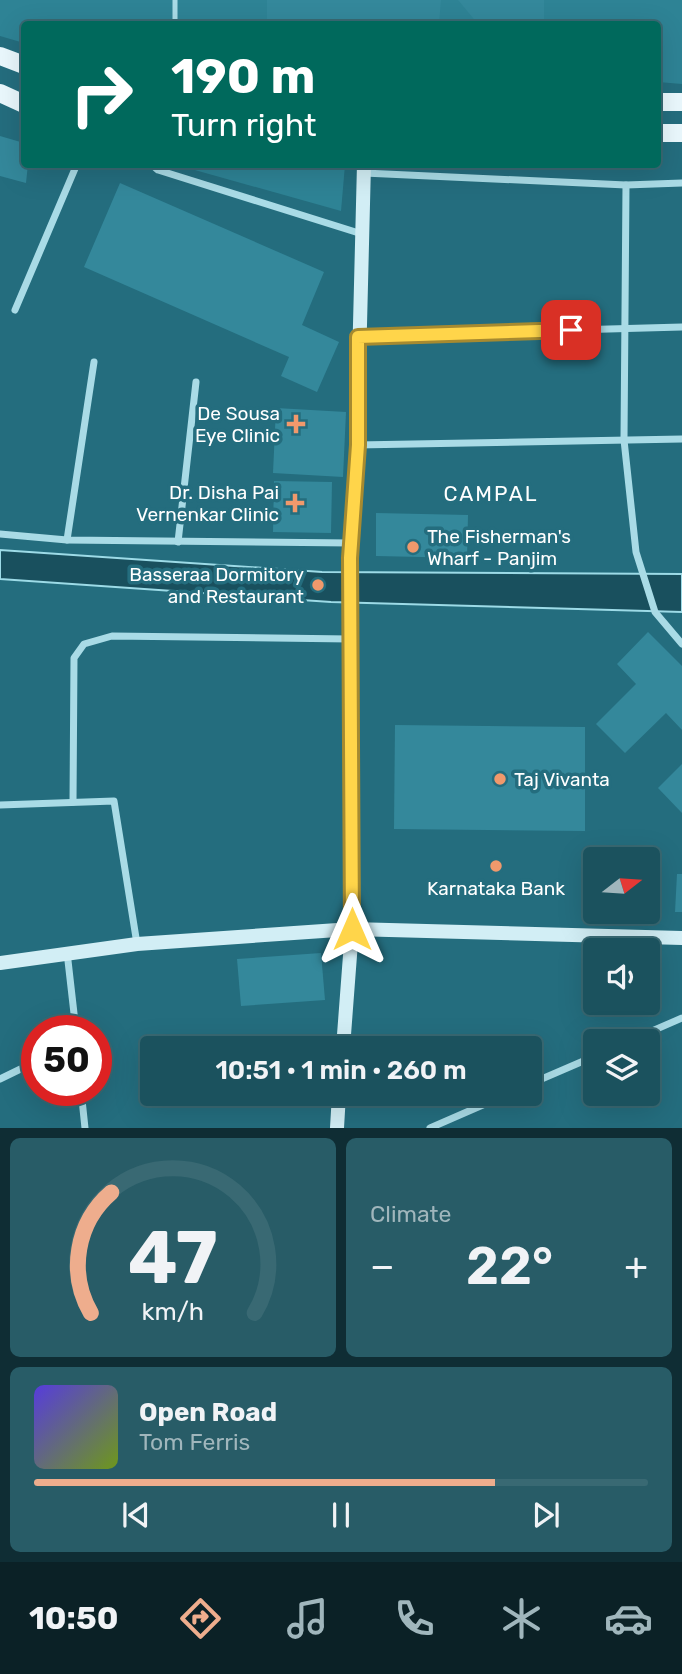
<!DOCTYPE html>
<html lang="en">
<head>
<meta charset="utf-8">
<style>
  body { margin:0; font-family:Rubik,sans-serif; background:#285c67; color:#f1f3f6; height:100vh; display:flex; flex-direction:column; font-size:26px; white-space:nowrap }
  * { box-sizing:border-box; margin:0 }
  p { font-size:23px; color:#a0b6bc }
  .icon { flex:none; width:38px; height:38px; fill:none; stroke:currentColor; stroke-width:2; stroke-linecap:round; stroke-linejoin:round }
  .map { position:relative; height:1128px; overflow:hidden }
  .sheet { display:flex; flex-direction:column; gap:10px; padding:10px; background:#0f2d34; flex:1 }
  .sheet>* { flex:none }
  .guide { position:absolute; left:21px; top:21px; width:640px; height:147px; border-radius:7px; box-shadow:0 7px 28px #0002,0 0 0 2px #396973; background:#00695c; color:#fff; overflow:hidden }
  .needle { width:46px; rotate:73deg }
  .tools { position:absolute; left:583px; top:847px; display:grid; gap:14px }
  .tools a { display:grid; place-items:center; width:77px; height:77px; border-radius:7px; background:#1b525e; box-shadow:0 7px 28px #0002,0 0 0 2px #396973; font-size:35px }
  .speed { position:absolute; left:21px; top:1015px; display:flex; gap:14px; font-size:35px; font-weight:700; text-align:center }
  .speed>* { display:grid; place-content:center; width:91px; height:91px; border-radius:50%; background:#1b525e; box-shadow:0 7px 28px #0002,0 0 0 2px #396973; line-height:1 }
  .speed .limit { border:10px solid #d22; background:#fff; color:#111 }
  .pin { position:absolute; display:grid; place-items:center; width:60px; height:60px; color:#fff; margin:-30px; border-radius:14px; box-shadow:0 4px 10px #0006 }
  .me { position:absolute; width:77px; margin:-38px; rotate:0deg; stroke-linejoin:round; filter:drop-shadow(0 0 5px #0008) }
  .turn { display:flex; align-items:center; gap:24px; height:147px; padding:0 35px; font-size:32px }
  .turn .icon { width:91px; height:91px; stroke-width:2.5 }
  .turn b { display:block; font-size:49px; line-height:60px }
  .big { font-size:52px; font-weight:600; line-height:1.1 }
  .sheet .widget { flex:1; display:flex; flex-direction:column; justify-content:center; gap:10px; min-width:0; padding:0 24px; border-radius:10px; background:#285c67 }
  .sheet .dial { align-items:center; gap:0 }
  .dial svg { height:182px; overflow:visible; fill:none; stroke:#396973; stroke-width:7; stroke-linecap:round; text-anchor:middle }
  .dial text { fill:#f1f3f6; stroke:none }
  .song { display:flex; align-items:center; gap:21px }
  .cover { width:84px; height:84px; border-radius:10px; background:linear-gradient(135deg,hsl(250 70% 55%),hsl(80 70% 35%)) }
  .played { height:7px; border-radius:4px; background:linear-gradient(90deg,#eead8d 75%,#396973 75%) }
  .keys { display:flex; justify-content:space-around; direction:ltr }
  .heat { display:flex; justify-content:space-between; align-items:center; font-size:38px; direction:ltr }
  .sheet .tiles { flex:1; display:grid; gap:10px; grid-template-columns:1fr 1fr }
  .widget:last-child { grid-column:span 2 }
  .trip { position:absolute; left:140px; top:1036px; width:402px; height:70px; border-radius:7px; background:#1b525e; box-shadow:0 7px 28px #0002,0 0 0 2px #396973; font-weight:600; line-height:70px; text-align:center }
  .dock { display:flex; height:112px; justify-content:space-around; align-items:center; background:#0b2126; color:#a0b6bc }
  .dock .icon { width:49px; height:49px }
  .dock .active { color:#eead8d }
  .dock b { font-size:32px; color:#f1f3f6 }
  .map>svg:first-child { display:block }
  .green { fill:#2e8395 }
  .water { fill:#19505e; stroke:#9ddbe7; stroke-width:2 }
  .building { fill:#34889b }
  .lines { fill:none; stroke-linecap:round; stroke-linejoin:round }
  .service { stroke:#a9dbe6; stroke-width:5 }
  .minor { stroke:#a9dbe6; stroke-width:7 }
  .secondary { stroke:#d2eef5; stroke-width:14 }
  .primary { stroke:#eaf8fd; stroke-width:18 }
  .route-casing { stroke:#a68a30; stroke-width:18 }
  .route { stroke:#ffd54a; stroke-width:12 }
  .poi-dot { fill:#f0996c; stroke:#246d7e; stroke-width:2.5 }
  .labels { text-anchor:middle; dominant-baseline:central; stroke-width:7; stroke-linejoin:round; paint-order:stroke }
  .poi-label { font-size:19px; fill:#fff; stroke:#246d7e; text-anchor:end }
  .neighbourhood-label { font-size:21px; letter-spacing:2px; fill:#fff; stroke:#246d7e }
</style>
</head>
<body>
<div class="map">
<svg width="682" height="1128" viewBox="0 0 682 1128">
  <rect width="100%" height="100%" fill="#246d7e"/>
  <g class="green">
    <polygon points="0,0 682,0 682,84 658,82 658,24 24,24 24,43 0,36"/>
    <polygon points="177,165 345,165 341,211"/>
  </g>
  <polygon class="water" points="0,550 322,572 682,574 682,612 331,602 0,579"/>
  <g class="building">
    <polygon points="267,0 441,0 439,24 267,24"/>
    <polygon points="458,0 544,0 544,24 478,24"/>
    <polygon points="0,136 24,143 24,164 28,164 26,183 0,176"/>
    <polygon points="120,183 324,272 302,325 339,342 317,392 281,376 289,357 84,267"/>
    <polygon points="276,408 346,412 343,477 273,473"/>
    <polygon points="274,481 332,482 331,533 273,532"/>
    <polygon points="376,513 468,515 467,558 376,556"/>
    <polygon points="648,632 682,666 682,730 666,713 625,753 596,724 636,684 617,664"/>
    <polygon points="395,725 585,727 585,831 394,829"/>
    <polygon points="682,764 682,813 658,788"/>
    <polygon points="677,874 682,874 682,912 675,912"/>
    <polygon points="321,953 325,1000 241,1006 237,959"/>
  </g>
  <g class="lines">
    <polyline class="service" points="175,0 175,24"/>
    <g class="minor">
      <polyline points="151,164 158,170 362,234"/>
      <polyline points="364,173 626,185 682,183"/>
      <polyline points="626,185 624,440 636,552 655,612 682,644"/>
      <polyline points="15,310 77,164"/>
      <polyline points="359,336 682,327"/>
      <polyline points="357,445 682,439"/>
      <polyline points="0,534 67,540 351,543"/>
      <polyline points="67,540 94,362"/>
      <polyline points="178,542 196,382"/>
      <polyline points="73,802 74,658 84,644 112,636 350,639"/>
      <polyline points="0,805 114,801 137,944"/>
      <polyline points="67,952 76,1031"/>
      <polyline points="629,1041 682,1018"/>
      <polyline points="0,1079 37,1061"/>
      <polyline points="530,1084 595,1056"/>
      <polyline points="81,1090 85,1128"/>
      <polyline points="430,1128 508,1094"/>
    </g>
    <g class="secondary">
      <polyline points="0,963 137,944 352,929 682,938"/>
      <polyline points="343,1048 352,929 350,558 357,445 364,164"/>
      <polyline points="337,1128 339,1094"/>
    </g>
    <g class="primary">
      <polyline points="0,56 24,65"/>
      <polyline points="0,93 24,104"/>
      <polyline points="658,102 682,102"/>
      <polyline points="658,133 682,133"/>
    </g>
  </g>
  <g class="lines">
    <g class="route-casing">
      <polyline id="route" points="352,929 350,558 358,445 358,337 571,330"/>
    </g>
    <use href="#route" class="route"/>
  </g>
  <g class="poi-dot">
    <path d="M292.5 413.5h7v7h7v7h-7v7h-7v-7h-7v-7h7z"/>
    <path d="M291.5 492.5h7v7h7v7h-7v7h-7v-7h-7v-7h7z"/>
    <circle cx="413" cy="547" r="7"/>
    <circle cx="318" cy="585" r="7"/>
    <circle cx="500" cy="779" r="7"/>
    <circle cx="496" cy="866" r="7"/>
  </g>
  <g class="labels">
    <g class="poi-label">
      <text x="280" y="413">De Sousa<tspan x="280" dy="22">Eye Clinic</tspan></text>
      <text x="279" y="492">Dr. Disha Pai<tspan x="279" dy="22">Vernenkar Clinic</tspan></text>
      <text x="427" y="536" text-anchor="start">The Fisherman's<tspan x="427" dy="22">Wharf - Panjim</tspan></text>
      <text x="304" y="574">Basseraa Dormitory<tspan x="304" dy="22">and Restaurant</tspan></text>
      <text x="514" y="779" text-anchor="start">Taj Vivanta</text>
      <text x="496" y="888" text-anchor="middle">Karnataka Bank</text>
    </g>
    <g class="neighbourhood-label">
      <text x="491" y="493">CAMPAL</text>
    </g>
  </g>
</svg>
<div class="tools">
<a><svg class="needle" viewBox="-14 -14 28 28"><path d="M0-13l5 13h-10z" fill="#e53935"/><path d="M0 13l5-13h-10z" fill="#a0b6bc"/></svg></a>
<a><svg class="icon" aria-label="sound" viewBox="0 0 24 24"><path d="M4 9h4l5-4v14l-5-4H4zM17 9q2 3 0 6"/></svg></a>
<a><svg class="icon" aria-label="layers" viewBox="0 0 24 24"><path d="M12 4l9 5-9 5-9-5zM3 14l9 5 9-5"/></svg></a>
</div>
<div class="speed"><div class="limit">50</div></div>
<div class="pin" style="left:571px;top:330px;background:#d93025"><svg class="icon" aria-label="arrive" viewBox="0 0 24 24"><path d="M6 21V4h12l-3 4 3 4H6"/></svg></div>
<svg class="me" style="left:352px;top:929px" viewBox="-20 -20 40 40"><path d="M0-17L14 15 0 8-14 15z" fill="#ffd54a" stroke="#fff" stroke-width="4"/></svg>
<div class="trip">10:51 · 1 min · 260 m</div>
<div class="guide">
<div class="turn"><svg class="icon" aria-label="right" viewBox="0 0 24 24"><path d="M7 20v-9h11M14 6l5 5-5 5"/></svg><div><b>190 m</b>Turn right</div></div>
</div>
</div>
<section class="sheet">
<div class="tiles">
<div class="widget dial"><svg viewBox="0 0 100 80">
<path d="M14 69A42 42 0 1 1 86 69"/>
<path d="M14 69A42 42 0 0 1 23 16" stroke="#eead8d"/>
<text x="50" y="56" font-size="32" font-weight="700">47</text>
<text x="50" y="72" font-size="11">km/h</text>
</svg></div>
<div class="widget"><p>Climate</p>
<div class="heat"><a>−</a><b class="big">22°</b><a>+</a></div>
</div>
<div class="widget">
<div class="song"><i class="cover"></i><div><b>Open Road</b><p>Tom Ferris</p></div></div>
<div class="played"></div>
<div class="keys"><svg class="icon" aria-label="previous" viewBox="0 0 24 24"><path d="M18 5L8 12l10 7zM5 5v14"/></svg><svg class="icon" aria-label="pause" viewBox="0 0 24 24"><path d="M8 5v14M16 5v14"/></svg><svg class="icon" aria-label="next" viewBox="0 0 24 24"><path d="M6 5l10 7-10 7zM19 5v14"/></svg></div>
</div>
</div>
</section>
<nav class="dock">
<b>10:50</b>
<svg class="icon active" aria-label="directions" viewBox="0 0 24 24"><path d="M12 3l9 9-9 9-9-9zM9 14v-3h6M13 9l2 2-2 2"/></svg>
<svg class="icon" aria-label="music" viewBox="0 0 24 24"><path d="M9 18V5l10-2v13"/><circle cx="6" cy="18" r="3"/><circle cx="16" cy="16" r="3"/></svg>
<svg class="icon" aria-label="phone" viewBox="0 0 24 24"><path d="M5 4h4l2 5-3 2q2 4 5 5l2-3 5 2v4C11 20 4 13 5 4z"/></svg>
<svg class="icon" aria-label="climate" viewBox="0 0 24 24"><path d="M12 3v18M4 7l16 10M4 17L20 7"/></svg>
<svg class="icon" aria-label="car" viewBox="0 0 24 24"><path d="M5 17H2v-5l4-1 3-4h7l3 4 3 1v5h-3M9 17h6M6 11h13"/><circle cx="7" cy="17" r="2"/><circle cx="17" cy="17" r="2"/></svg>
</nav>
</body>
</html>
